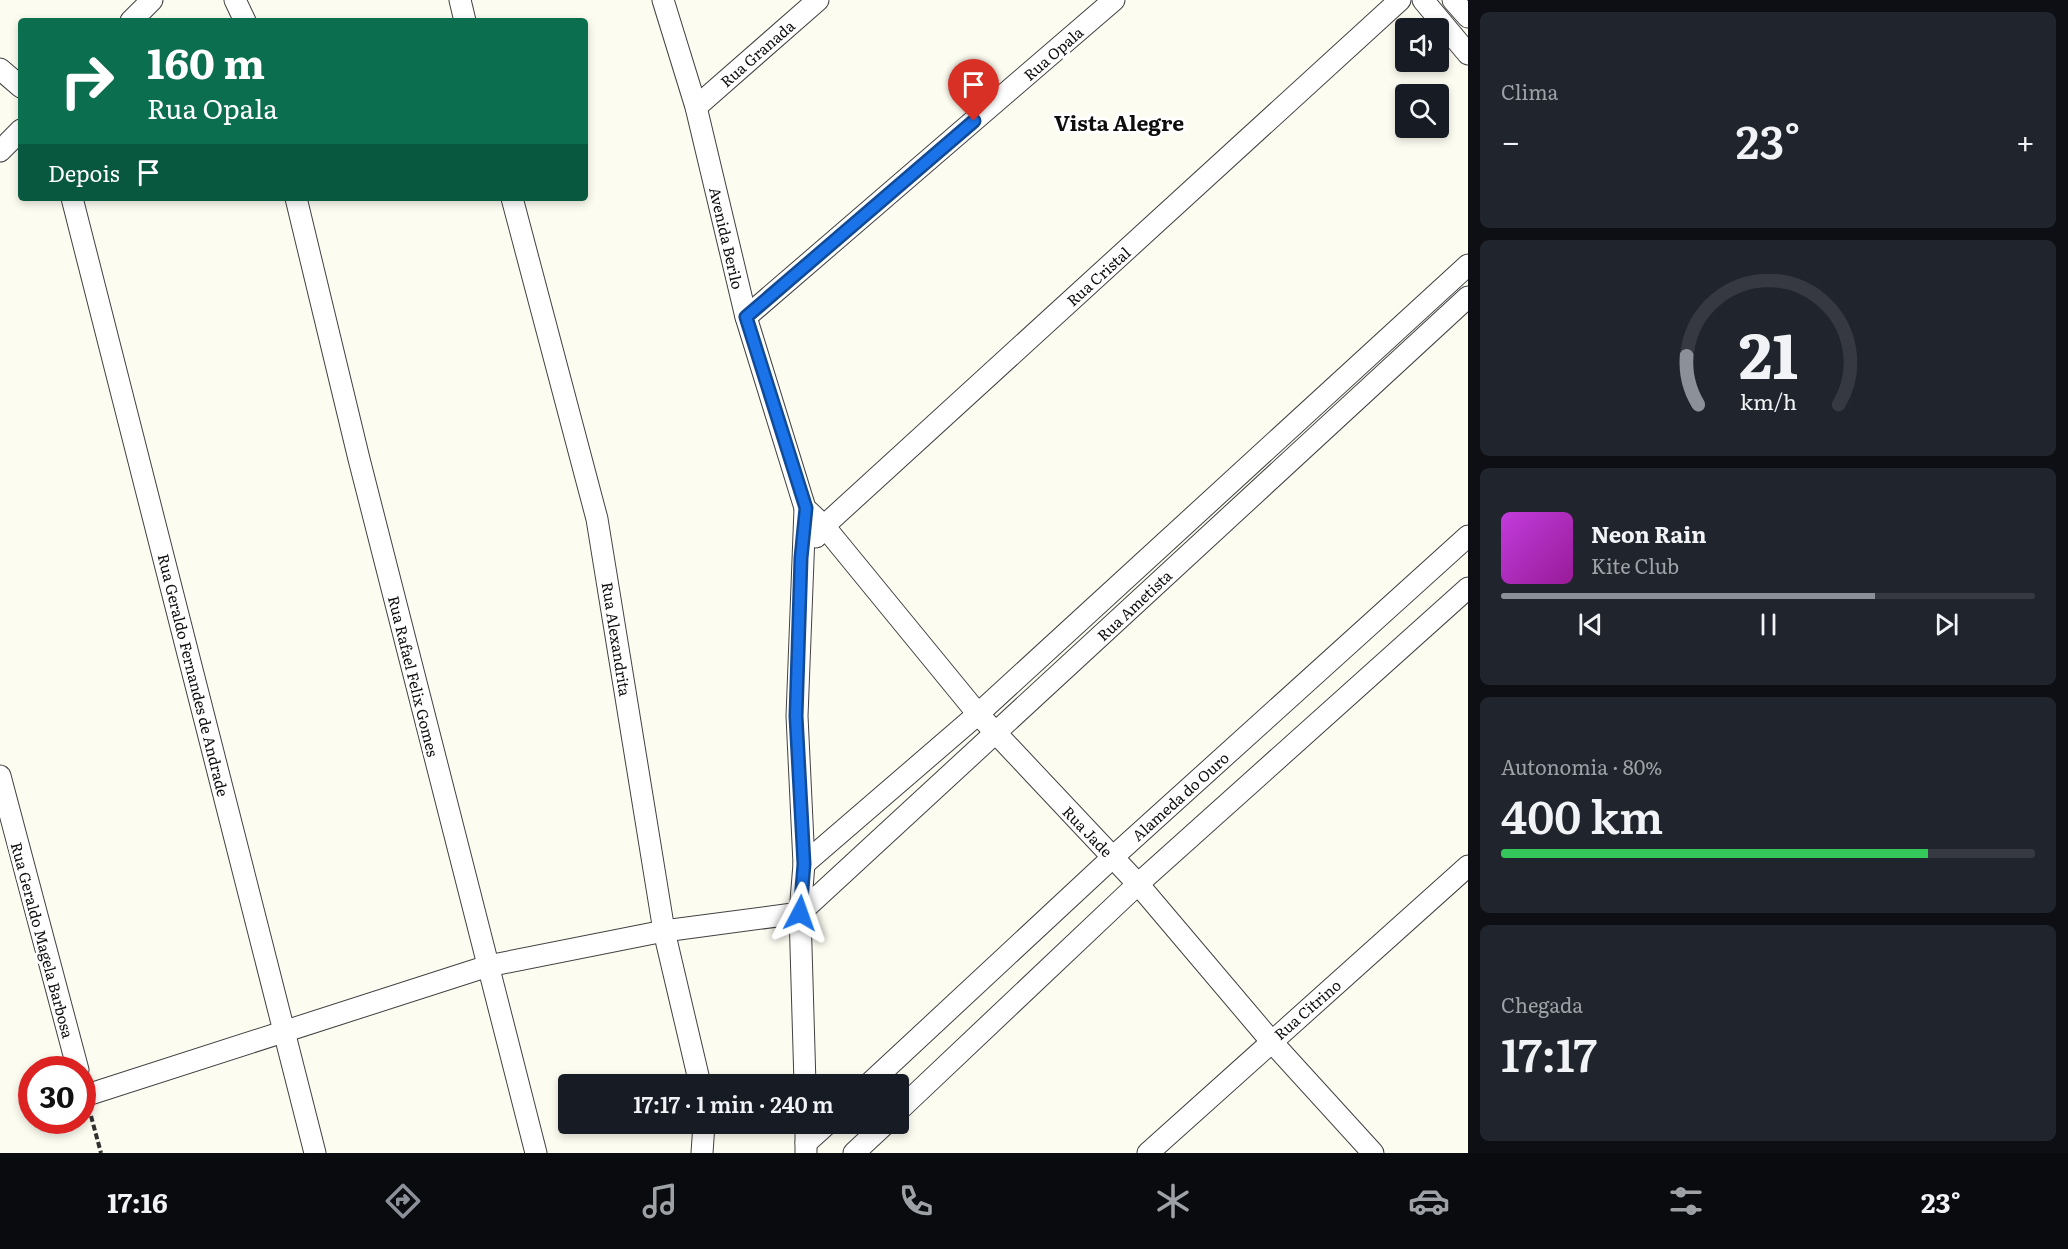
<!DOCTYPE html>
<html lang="pt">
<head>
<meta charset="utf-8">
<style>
  body { margin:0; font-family:Literata,serif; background:#20242c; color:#f1f3f6; height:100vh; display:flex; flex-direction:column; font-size:22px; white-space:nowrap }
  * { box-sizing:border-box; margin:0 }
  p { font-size:20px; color:#9ea1a6 }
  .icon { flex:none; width:33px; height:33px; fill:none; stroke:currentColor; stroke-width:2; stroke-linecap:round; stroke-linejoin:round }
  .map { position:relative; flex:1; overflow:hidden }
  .details { display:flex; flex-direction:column; gap:12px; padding:12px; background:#0d0f14; width:600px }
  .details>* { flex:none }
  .guide { position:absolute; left:18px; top:18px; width:570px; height:183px; border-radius:6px; box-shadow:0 3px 9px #0003; background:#0b6e4f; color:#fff; overflow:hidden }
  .buttons { position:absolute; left:1395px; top:18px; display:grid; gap:12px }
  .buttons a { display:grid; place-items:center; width:54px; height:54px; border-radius:6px; background:#171b24; box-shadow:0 3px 9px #0003; font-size:30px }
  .speed { position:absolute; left:18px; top:1056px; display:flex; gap:12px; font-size:30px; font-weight:700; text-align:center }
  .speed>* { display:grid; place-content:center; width:78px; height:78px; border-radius:50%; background:#171b24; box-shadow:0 3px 9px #0003; line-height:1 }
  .speed .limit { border:9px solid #d22; background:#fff; color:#111 }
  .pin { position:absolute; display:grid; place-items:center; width:51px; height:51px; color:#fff; margin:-62px -26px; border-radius:50% 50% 50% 0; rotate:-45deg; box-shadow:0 0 6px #0007 }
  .pin .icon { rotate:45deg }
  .me { position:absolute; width:66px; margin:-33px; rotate:4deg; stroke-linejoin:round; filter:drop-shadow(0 0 4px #0008) }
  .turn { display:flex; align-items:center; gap:21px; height:126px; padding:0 30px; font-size:27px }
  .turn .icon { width:78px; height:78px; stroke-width:2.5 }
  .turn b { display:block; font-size:42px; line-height:51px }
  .then { display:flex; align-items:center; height:57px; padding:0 30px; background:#0003; gap:12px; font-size:22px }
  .big { font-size:45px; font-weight:600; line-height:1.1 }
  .details .widget { flex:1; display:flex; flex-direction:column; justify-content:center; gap:9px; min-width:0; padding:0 21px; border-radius:9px; background:#20242c }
  .details .dial { align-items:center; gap:0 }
  .dial svg { height:156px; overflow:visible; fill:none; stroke:#363941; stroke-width:7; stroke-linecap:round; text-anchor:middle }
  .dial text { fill:#f1f3f6; stroke:none }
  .song { display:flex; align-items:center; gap:18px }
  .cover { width:72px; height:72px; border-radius:9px; background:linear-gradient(135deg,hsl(290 70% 55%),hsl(300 70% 35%)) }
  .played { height:6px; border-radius:3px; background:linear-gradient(90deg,#8c9099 70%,#363941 70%) }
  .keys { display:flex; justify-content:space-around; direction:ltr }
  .heat { display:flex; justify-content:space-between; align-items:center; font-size:33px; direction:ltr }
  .charge { height:9px; border-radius:4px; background:linear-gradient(90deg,#34c759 80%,#363941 0) }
  .trip { position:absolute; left:558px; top:1074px; width:351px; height:60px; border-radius:6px; background:#171b24; box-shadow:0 3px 9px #0003; font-weight:600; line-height:60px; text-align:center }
  .dock { display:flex; height:96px; justify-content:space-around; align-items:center; background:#090b0e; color:#9ea1a6 }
  .dock .icon { width:42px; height:42px }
  .dock .current { color:#8c9099 }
  .dock b { font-size:27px; color:#f1f3f6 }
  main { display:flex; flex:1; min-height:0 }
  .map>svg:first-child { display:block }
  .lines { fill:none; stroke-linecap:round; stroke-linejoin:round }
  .minor-casing { stroke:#414141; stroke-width:23 }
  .path { stroke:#303030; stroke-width:4; stroke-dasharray:6 3; stroke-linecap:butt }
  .minor { stroke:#fff; stroke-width:21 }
  .route-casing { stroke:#114b97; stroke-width:15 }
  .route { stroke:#1a73e8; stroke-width:10 }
  .labels { text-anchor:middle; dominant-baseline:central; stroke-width:6; stroke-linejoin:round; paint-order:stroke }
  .street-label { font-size:15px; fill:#0e0e0e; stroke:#fff }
  .district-label { font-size:21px; font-weight:bold; fill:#0e0e0e; stroke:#fff }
</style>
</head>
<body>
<main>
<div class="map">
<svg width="1468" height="1153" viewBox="0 0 1468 1153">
  <rect width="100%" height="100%" fill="#fdfcf1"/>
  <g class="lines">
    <g class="minor-casing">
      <g id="minor">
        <polyline points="235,0 245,21"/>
        <polyline points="460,0 465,21"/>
        <polyline points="663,0 696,107 746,317 805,508 797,716 804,864 800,913 805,1084"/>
        <polyline points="1423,0 1468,54"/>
        <polyline points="1453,0 1468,17"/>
        <polyline points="131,21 152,0"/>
        <polyline points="0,69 21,87"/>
        <polyline points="696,107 818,0"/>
        <polyline points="0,151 21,130"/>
        <polyline points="72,198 315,1153"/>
        <polyline points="296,198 359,459 536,1153"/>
        <polyline points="512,198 597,519 664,931 700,1084"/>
        <polyline points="746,317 1114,0"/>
        <polyline points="805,508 824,526 978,714 1138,884 1271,1041 1373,1153"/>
        <polyline points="816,537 824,526 1400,0"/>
        <polyline points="0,776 78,1070"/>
        <polyline points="804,864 978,714 1468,265"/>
        <polyline points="869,1084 1113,857 1468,536"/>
        <polyline points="82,1088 84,1096 488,966 664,931 800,913 1468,297"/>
        <polyline points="898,1111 1138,884 1468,588"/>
        <polyline points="806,1143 827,1124"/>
        <polyline points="702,1153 704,1124"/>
        <polyline points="806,1153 806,1124"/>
        <polyline points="854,1153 885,1124"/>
        <polyline points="1148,1153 1468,866"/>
      </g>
    </g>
    <polyline class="path" points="91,1116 101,1153"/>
    <use href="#minor" class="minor"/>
  </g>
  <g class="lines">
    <g class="route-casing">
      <polyline id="route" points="800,913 804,864 796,716 801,558 806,508 746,317 974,121"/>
    </g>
    <use href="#route" class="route"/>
  </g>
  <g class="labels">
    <g class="street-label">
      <text transform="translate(757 53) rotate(-41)">Rua Granada</text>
      <text transform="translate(1053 53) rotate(-41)">Rua Opala</text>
      <text transform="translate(727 238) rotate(77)">Avenida Berilo</text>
      <text transform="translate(1098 276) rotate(-42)">Rua Cristal</text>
      <text transform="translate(1134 605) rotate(-43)">Rua Ametista</text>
      <text transform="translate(617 639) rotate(81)">Rua Alexandrita</text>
      <text transform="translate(194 675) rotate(76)">Rua Geraldo Fernandes de Andrade</text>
      <text transform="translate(414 676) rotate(76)">Rua Rafael Felix Gomes</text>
      <text transform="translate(1180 796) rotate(-42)">Alameda do Ouro</text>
      <text transform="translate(1088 831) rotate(46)">Rua Jade</text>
      <text transform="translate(43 940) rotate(75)">Rua Geraldo Magela Barbosa</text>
      <text transform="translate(1307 1009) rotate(-41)">Rua Citrino</text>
    </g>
    <g class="district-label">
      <text x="1119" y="121">Vista Alegre</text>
    </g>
  </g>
</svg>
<div class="buttons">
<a><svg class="icon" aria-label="sound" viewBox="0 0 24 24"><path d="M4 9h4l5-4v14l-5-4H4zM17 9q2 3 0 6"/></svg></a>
<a><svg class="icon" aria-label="search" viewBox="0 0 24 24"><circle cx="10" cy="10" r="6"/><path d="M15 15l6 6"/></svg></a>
</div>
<div class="speed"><div class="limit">30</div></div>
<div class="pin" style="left:974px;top:121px;background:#d93025"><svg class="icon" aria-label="arrive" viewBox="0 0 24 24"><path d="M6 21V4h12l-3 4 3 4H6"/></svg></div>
<svg class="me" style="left:800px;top:913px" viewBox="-20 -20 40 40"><path d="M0-17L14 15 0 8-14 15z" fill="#1a73e8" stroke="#fff" stroke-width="4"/></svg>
<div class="trip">17:17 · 1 min · 240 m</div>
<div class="guide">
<div class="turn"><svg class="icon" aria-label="right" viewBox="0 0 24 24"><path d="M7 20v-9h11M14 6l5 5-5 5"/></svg><div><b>160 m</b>Rua Opala</div></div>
<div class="then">Depois<svg class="icon" aria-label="arrive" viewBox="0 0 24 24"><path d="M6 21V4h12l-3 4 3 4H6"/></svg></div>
</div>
</div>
<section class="details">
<div class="widget"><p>Clima</p>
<div class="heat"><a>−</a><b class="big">23°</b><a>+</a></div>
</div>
<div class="widget dial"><svg viewBox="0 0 100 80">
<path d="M14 69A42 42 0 1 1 86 69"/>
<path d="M14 69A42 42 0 0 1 8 44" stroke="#8c9099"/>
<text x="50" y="56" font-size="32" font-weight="700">21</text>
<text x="50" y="72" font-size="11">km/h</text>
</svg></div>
<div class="widget">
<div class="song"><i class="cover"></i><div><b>Neon Rain</b><p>Kite Club</p></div></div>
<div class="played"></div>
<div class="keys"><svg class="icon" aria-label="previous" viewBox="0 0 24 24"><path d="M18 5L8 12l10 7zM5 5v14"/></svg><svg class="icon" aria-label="pause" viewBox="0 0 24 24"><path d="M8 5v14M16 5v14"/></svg><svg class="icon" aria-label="next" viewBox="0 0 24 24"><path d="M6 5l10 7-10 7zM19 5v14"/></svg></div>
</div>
<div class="widget"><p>Autonomia · 80%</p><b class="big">400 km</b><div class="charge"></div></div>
<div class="widget"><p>Chegada</p><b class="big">17:17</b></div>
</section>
</main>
<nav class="dock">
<b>17:16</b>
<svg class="icon current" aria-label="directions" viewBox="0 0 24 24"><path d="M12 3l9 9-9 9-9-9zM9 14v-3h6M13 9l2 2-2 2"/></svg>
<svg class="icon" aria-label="music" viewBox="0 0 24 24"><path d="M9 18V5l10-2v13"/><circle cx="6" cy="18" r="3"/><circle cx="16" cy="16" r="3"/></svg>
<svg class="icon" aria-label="phone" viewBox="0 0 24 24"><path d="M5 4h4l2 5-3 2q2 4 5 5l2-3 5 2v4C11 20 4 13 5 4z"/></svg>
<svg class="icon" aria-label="climate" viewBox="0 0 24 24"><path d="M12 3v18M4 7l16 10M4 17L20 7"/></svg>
<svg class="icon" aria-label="car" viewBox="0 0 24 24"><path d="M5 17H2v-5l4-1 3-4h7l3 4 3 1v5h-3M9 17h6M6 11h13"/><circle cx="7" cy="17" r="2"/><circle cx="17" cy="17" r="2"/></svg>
<svg class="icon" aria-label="filters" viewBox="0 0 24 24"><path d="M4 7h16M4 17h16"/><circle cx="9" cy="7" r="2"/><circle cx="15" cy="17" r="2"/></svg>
<b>23°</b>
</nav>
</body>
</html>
